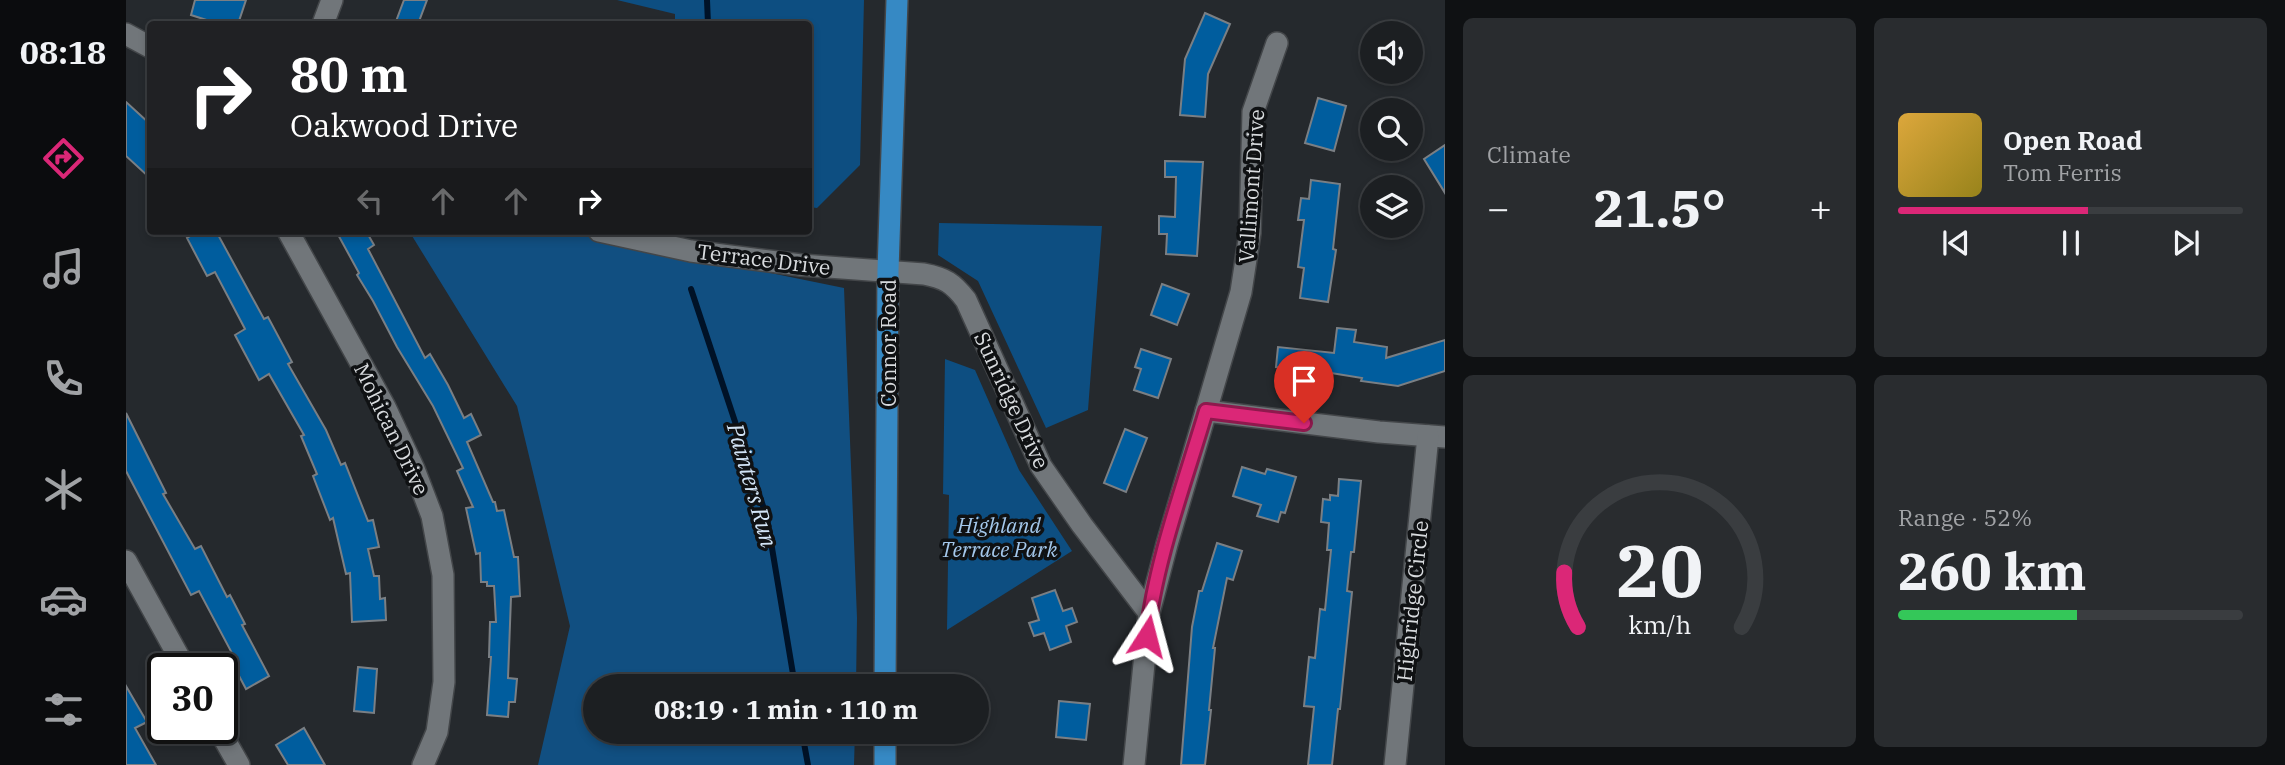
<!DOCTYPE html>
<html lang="en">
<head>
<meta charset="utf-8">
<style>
  body { margin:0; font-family:"IBM Plex Serif",serif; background:#292c2f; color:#f1f3f6; height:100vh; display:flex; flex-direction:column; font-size:26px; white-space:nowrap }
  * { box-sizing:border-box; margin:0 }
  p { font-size:23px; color:#a0a2a5 }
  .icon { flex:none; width:38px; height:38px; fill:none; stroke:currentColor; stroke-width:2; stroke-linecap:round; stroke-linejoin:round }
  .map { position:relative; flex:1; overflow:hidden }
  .side { display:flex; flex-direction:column; gap:18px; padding:18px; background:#0f1113; width:840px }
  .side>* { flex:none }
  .top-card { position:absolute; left:21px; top:21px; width:665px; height:214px; border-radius:7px; box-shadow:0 4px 10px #0003,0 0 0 2px #3a3d40; background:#202124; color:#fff; overflow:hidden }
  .controls { position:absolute; left:1234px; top:21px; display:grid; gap:14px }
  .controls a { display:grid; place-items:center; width:63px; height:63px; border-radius:50%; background:#1c1f22; box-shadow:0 4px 10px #0003,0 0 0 2px #3a3d40; font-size:35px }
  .speed { position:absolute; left:21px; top:653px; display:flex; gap:14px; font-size:35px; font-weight:700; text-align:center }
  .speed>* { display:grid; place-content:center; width:91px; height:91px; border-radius:50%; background:#1c1f22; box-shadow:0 4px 10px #0003,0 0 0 2px #3a3d40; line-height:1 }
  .speed .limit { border:4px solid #111; border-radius:10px; background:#fff; color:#111 }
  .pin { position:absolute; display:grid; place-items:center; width:60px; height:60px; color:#fff; margin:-72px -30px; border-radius:50% 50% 50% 0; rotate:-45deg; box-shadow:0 0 7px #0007 }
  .pin .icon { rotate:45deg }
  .me { position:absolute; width:77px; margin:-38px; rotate:9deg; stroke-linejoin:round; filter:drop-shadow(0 0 5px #0008) }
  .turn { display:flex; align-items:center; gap:24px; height:147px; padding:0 28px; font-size:32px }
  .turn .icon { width:91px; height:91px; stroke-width:2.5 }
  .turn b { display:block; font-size:49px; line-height:60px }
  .lanes { display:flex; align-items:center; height:66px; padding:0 28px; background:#0003; justify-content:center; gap:35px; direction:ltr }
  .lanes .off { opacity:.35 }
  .big { font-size:52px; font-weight:700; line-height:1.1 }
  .side .tile { flex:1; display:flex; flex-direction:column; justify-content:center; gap:10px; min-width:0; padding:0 24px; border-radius:10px; background:#292c2f }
  .side .dial { align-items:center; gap:0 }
  .dial svg { height:182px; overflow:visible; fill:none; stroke:#3a3d40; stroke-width:7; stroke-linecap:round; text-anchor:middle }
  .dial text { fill:#f1f3f6; stroke:none }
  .song { display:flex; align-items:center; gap:21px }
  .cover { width:84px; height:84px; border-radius:10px; background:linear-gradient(135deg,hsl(40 70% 55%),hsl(50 70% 35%)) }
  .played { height:7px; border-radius:4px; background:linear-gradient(90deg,#db2777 55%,#3a3d40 55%) }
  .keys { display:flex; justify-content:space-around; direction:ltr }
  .heat { display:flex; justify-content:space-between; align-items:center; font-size:38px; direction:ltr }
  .charge { height:10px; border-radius:5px; background:linear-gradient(90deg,#34c759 52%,#3a3d40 0) }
  .side .tiles { flex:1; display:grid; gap:18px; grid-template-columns:repeat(2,1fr) }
  .trip { position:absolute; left:457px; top:674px; width:406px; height:70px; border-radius:35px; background:#1c1f22; box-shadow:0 4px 10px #0003,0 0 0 2px #3a3d40; font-weight:700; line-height:70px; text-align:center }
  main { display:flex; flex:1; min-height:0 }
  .tabs { display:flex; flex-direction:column; width:126px; justify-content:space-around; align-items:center; background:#0b0c0e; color:#a0a2a5 }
  .tabs .icon { width:49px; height:49px }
  .tabs .active { color:#db2777 }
  .tabs b { font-size:32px; color:#f1f3f6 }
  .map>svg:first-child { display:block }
  .green { fill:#0d4e81 }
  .forest { fill:#114f81 }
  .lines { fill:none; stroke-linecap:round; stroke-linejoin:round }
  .stream { stroke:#001227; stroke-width:6 }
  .building { fill:#005d9e; stroke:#7a7f84; stroke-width:2 }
  .minor-casing { stroke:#434649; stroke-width:24 }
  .major-casing { stroke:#434649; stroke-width:24 }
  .minor { stroke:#71767a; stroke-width:21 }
  .major { stroke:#3689c4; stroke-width:21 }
  .route-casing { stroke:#8e194d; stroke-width:18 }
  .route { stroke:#db2777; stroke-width:12 }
  .labels { text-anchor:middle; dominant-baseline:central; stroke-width:7; stroke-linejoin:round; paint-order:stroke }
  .street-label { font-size:21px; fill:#d8dbde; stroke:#0f1113 }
  .park-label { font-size:21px; font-style:italic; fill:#a4c8ec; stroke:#0f1113 }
  .water-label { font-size:23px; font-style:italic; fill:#d2e4f6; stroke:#0f1113 }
</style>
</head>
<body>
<main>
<nav class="tabs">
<b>08:18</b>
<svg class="icon active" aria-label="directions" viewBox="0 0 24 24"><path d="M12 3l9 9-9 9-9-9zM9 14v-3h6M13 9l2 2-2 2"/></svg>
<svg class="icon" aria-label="music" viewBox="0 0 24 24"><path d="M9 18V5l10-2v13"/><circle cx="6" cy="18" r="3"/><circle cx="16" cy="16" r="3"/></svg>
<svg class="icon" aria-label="phone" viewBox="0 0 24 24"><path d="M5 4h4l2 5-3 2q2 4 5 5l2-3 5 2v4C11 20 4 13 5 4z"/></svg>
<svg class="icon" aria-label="climate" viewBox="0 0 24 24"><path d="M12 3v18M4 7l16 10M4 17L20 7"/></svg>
<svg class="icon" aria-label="car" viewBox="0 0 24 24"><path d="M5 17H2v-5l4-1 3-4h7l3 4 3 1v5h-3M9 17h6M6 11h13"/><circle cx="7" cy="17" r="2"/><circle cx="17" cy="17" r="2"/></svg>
<svg class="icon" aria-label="filters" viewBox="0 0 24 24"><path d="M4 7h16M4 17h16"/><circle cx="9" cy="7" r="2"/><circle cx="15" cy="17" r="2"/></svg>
</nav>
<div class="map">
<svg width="1319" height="765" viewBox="0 0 1319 765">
  <rect width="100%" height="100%" fill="#25292d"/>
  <g class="green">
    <polygon points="491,0 738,0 734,165 691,208 683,207 682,24 549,24 549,14"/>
    <polygon points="813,223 976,226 962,410 920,428 852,281 812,255"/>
    <polygon points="819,359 849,370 893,470 946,551 821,630 823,495 817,494"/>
  </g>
  <polygon class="forest" points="283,231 438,231 718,288 731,618 730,686 469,686 469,732 729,732 728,765 412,765 444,626 391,406"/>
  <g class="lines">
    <g class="stream">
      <polyline points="581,0 582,24"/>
      <polyline points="565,289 641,518 669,686"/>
      <polyline points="676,732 682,765"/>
    </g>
  </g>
  <g class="building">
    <polygon points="69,0 120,0 112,24 93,24 65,15"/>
    <polygon points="278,0 301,0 292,24 269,24"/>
    <polygon points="1079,13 1104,24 1082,74 1079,117 1054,115 1059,59"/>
    <polygon points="1192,98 1220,106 1208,151 1179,143"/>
    <polygon points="0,102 24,124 24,178 0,156"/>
    <polygon points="1319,145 1319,193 1298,159"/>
    <polygon points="1039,161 1077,162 1071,256 1040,254 1041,234 1033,234 1033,216 1049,217 1050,177 1039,177"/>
    <polygon points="1185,180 1214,184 1207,249 1210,250 1202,302 1174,298 1178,268 1172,267 1178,220 1172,220 1175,198 1183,199"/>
    <polygon points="73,231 90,231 138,319 142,317 166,362 162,364 200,430 215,465 219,463 242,521 247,520 253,547 242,549 248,576 253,576 254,599 259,598 260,620 226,622 224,573 220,574 207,518 204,520 187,476 191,474 175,436 178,435 143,374 133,380 109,335 119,329 89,272 81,276 61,238"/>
    <polygon points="210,231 240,231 248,245 242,249 299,358 304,354 322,385 338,418 345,414 355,435 341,442 367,502 369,502 371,511 378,510 388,557 392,557 394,596 385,597 382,678 391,679 389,702 383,702 382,717 361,715 365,657 363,657 364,622 370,622 368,586 361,586 361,582 355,582 354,553 350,554 340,508 347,507 331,471 337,468 307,406 271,347 247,301 231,275 233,273"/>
    <polygon points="1036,284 1063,294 1051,325 1025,315"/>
    <polygon points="1211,328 1230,330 1228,342 1261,347 1260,358 1319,340 1319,371 1272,386 1235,381 1236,378 1205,373 1150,367 1152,347 1208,353"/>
    <polygon points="1015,349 1045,359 1032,398 1008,390 1015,369 1009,367"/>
    <polygon points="0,413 40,493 37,494 69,549 75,546 101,597 104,595 119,624 116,625 143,676 120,689 103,657 107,655 73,591 65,595 0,471"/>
    <polygon points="999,429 1021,438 1000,492 978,483"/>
    <polygon points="1116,467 1139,474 1141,469 1170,477 1159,513 1155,512 1152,522 1131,516 1135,505 1107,496"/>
    <polygon points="1213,479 1235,481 1228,552 1225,552 1221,591 1226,592 1214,709 1212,709 1206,765 1182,765 1188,707 1178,706 1183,657 1189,658 1194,609 1199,610 1205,550 1201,550 1203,523 1195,522 1197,499 1204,500 1204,495 1212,496"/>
    <polygon points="1091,543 1116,551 1107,580 1101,578 1087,648 1089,648 1083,710 1085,710 1079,765 1055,765 1066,627 1073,591 1076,591"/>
    <polygon points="929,590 937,611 946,608 951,622 940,626 945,642 924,650 918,633 908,636 903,623 913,620 906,598"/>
    <polygon points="232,667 251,669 248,713 228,711"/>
    <polygon points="0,686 21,722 9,728 30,765 0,765"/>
    <polygon points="933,701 964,704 960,740 930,737"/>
    <polygon points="178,728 199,765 162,765 150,745"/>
  </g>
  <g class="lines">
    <g class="minor-casing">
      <g id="minor">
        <polyline points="197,24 206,0"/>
        <polyline points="0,34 24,47"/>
        <polyline points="162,231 259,407 288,469 306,516 317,575 318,682 311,732 297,765"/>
        <path d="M473,231l92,20 110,14 123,9c21,4 29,9 42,26l75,166 41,59 67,88 -15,152"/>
        <polyline points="1080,411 1253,432 1319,437"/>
        <polyline points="0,561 59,668"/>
        <polyline points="1023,613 1041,544 1115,292 1124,233 1127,112 1151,43"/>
        <polyline points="92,728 113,765"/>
        <polyline points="1269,765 1302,436"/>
      </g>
    </g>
    <g class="major-casing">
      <g id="major">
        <polyline points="759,686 762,271 771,0"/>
        <polyline points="759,765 759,732"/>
      </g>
    </g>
    <use href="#minor" class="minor"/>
    <use href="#major" class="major"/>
  </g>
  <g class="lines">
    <g class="route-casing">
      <path id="route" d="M1021,636c8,-74 38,-154 59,-225l98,12"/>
    </g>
    <use href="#route" class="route"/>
  </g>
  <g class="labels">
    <g class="street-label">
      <text transform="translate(1125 186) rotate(-86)">Vallimont Drive</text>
      <text transform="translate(638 259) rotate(7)">Terrace Drive</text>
      <text transform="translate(762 343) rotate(-90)">Connor Road</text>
      <text transform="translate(886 400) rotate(65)">Sunridge Drive</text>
      <text transform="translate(266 429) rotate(64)">Mohican Drive</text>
      <text transform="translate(1286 601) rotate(-84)">Highridge Circle</text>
    </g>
    <g class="park-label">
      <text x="873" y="525">Highland<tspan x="873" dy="24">Terrace Park</tspan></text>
    </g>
    <g class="water-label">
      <text transform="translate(627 485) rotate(74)">Painters Run</text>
    </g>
  </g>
</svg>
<div class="controls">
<a><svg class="icon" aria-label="sound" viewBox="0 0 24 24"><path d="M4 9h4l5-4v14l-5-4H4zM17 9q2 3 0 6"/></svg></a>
<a><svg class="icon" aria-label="search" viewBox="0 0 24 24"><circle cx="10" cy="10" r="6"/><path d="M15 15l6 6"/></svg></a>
<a><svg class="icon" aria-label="layers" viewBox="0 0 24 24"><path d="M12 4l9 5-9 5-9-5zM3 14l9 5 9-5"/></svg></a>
</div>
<div class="speed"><div class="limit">30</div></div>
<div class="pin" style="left:1178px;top:423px;background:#d93025"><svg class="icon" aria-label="arrive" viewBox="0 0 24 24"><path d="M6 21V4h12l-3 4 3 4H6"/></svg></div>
<svg class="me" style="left:1021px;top:636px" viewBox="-20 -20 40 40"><path d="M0-17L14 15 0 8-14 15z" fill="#db2777" stroke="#fff" stroke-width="4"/></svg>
<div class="trip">08:19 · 1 min · 110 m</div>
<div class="top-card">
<div class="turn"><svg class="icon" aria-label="right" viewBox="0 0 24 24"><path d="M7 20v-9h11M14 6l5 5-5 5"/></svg><div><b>80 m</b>Oakwood Drive</div></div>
<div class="lanes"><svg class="icon off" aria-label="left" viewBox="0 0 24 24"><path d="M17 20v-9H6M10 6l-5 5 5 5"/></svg><svg class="icon off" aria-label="ahead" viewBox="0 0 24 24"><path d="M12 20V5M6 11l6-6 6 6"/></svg><svg class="icon off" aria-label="ahead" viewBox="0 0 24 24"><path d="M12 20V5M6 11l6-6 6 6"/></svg><svg class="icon" aria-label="right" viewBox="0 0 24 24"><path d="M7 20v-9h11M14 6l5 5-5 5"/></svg></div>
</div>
</div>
<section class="side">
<div class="tiles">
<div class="tile"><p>Climate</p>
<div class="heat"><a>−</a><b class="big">21.5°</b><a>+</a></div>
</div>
<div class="tile">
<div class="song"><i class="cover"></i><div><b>Open Road</b><p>Tom Ferris</p></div></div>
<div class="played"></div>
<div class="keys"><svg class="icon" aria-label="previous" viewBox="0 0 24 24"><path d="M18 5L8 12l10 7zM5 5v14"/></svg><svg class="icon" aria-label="pause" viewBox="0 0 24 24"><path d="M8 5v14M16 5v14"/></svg><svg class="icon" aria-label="next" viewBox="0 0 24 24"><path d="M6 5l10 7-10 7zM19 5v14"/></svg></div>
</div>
<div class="tile dial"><svg viewBox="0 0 100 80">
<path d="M14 69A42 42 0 1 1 86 69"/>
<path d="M14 69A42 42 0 0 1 8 45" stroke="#db2777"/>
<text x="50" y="56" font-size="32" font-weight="700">20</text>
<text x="50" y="72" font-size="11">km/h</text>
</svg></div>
<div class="tile"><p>Range · 52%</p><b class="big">260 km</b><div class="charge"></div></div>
</div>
</section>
</main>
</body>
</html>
